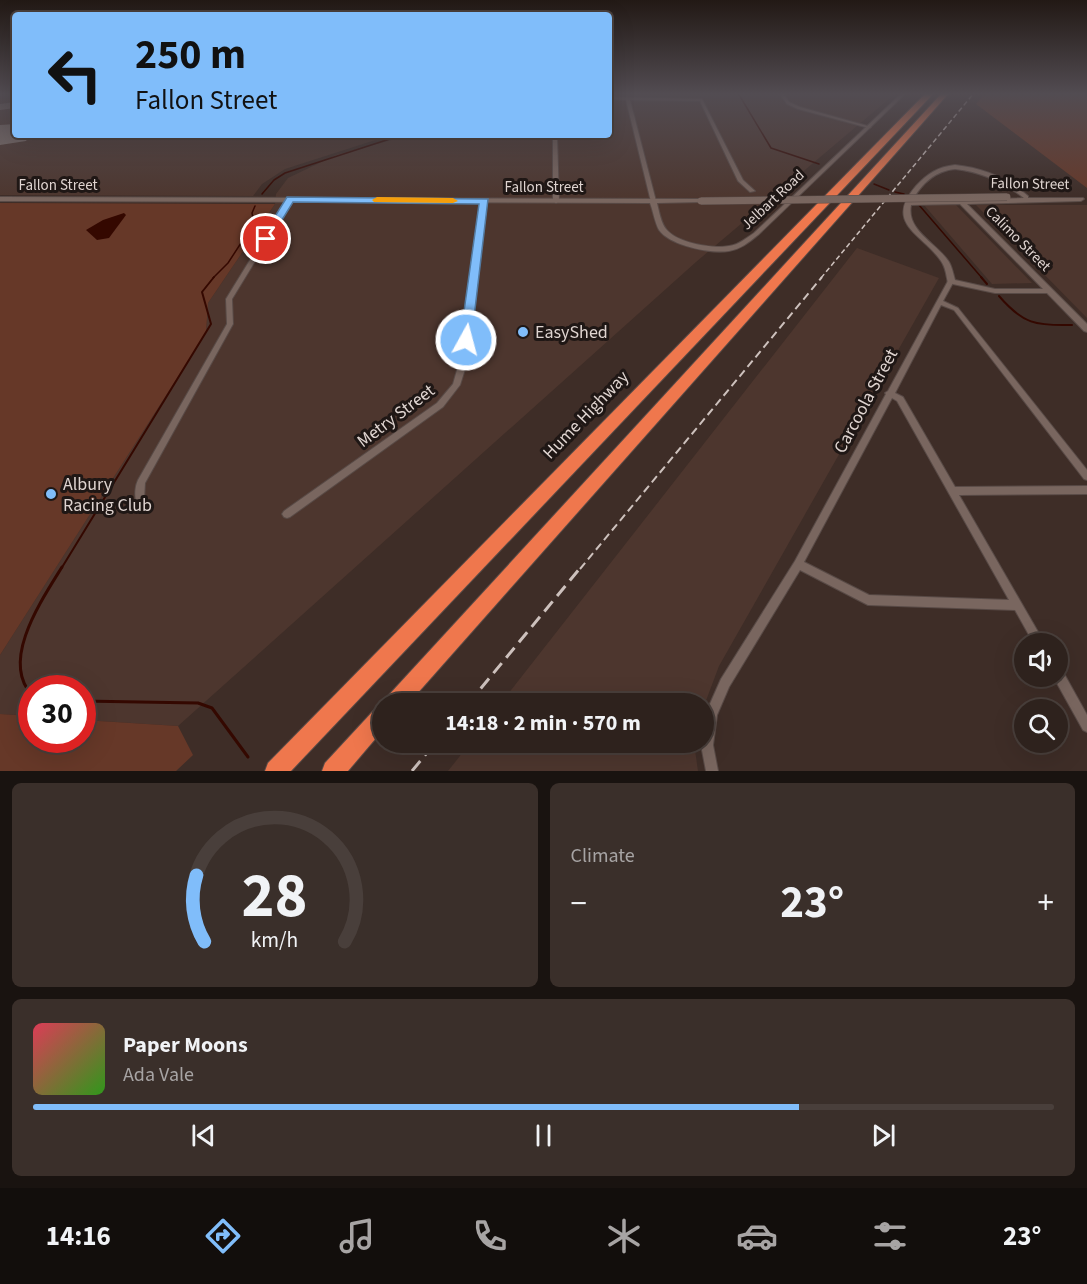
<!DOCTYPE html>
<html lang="en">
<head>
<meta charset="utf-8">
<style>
  body { margin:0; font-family:"Source Sans 3",sans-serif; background:#3a2f2a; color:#f1f3f6; height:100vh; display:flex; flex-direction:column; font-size:22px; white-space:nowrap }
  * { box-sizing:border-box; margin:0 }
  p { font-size:20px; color:#a7a4a4 }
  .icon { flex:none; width:33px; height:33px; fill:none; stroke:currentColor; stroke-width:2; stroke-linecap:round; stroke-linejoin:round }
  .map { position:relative; height:771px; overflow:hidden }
  .panel { display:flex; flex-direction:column; gap:12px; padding:12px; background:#191310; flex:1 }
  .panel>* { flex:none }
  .hud { position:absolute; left:12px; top:12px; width:600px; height:126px; border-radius:6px; box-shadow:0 6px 24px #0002,0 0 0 2px #493f3b; background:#80bdfa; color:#111; overflow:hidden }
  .fabs { position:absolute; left:1014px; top:633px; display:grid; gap:12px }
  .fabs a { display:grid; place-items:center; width:54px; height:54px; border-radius:50%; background:#2e221d; box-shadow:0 6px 24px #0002,0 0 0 2px #493f3b; font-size:30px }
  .speed { position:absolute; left:18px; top:675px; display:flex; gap:12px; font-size:30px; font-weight:700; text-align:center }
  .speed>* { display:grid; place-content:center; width:78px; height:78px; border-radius:50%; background:#2e221d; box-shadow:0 6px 24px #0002,0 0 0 2px #493f3b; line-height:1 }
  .speed .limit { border:9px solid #d22; background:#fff; color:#111 }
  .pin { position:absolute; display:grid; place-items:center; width:51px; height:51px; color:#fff; margin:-26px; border:3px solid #fff; border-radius:50%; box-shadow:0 2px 6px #0007 }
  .me { position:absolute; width:66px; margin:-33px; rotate:7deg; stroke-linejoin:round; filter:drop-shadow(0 0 4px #0008) }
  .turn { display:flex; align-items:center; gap:21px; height:126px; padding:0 24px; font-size:27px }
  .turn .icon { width:78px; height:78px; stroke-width:2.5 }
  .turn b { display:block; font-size:42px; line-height:51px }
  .big { font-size:45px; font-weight:700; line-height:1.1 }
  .panel .tile { flex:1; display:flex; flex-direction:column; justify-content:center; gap:9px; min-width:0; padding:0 21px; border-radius:9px; background:#3a2f2a }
  .panel .dial { align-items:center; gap:0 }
  .dial svg { height:156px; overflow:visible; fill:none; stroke:#493f3b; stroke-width:7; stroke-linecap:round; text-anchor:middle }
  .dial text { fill:#f1f3f6; stroke:none }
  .song { display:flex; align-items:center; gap:18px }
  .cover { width:72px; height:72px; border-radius:9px; background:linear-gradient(135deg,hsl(350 70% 55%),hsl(110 70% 35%)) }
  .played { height:6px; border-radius:3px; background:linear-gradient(90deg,#80bdfa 75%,#493f3b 75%) }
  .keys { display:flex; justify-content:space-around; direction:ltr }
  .heat { display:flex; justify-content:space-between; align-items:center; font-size:33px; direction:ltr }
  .panel .tiles { flex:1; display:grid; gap:12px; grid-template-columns:1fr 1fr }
  .tile:last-child { grid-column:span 2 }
  .trip { position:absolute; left:372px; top:693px; width:342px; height:60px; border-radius:30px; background:#2e221d; box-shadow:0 6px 24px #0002,0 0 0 2px #493f3b; font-weight:700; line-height:60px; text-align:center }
  .tab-bar { display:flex; height:96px; justify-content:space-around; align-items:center; background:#120e0c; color:#a7a4a4 }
  .tab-bar .icon { width:42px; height:42px }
  .tab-bar .current { color:#80bdfa }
  .tab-bar b { font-size:27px; color:#f1f3f6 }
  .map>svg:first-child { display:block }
  .built { fill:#4d362e }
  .green { fill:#663828 }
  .water { fill:#340800 }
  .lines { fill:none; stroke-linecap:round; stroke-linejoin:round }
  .stream-far2 { stroke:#340800; stroke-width:1.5 }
  .stream-far1 { stroke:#340800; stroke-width:2 }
  .stream { stroke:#340800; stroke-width:3 }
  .taxiway { fill:#867772; fill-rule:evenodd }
  .runway { fill:#867772; fill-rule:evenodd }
  .minor-casing { stroke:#584a46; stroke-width:2 }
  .tertiary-casing { stroke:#584a46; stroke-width:2 }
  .motorway-casing { stroke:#584a46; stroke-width:2 }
  .minor { fill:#79665f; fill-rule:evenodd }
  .tertiary { fill:#79665f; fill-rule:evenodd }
  .motorway { fill:#ef774d; fill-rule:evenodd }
  .rail-far2 { stroke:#cdc1bd; stroke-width:1.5; stroke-dasharray:5 3; stroke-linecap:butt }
  .rail-far1 { stroke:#cdc1bd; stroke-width:2; stroke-dasharray:8 4.5; stroke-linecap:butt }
  .rail { stroke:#cdc1bd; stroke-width:3; stroke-dasharray:13 7; stroke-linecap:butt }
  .tertiary-bridge-casing { stroke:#584a46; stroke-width:8; stroke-linecap:butt }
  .tertiary-bridge { stroke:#79665f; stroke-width:7 }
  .route { fill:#80bdfa; stroke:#537ba2; stroke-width:1.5 }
  .slow { fill:#f59e0b }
  .poi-dot { fill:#80bdfa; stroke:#1f1715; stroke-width:2 }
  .labels { text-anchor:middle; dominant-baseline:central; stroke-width:6; stroke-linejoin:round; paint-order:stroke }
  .far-street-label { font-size:15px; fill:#dfd4d0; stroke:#1f1715 }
  .poi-label { font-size:18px; fill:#dfd4d0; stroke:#1f1715; text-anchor:start }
  .street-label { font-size:18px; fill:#dfd4d0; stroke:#1f1715 }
</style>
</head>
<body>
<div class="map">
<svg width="1087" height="771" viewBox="0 0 1087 771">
  <rect width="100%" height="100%" fill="#3e2d27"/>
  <g class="built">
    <polygon points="0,93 15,93 15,135 391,135 285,169 262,184 253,196 0,195"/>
    <polygon points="609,93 896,93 696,262 178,726 83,720 82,688 32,688 31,716 0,714 0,655 206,333 208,303 275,204 276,194 288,178 336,155 410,135 609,135"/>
    <polygon points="924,205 956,205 1032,283 992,284"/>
    <polygon points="976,205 1087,205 1087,318"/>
    <polygon points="857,248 939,278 719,666 704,706 704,704 501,703"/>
    <polygon points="471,742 694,743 698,771 448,771"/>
  </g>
  <g class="green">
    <polygon points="985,93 1087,93 1087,188 976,104"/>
    <polygon points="0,203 275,204 208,303 206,333 0,655"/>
    <polygon points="0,714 31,716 32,740 82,740 83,720 178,726 193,755 176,771 0,771"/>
  </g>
  <polygon class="water" points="124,213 126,215 109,238 97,240 86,230 103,220"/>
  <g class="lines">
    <g class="stream-far2">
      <polyline points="738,93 771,148 819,164"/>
      <polyline points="874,184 889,190"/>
      <polyline points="895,192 904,194"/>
      <polyline points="262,194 274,180 285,173 402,135"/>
      <polyline points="919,205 982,278"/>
      <polyline points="213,278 228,263 254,223 252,213 255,206"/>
    </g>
    <g class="stream-far1">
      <polyline points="981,277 987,284"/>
      <path d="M999,296c24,28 37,30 73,29"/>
      <polyline points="61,569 211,324 202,292 214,277"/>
    </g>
    <g class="stream">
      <path d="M32,695c-32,-34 9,-94 30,-128"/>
      <polyline points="82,701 198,703 212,708 248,757"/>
    </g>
    <g class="taxiway">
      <polygon points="15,102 15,108 0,110 0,104"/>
      <polygon points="9,130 13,131 13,137 0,139 0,131"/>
    </g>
    <polygon class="runway" points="15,124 15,135 30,135 26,141 0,145 0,125"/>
    <g class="minor-casing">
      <g id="minor">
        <polygon points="779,93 783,93 789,102 800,107 871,127 869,128 798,109 787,104"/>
        <polygon points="609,97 702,99 743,180 755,191 750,192 738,181 700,101 630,100 656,201 651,202 626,100 609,99"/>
        <polygon points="553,135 557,135 559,201 556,203 553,201"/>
        <path d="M288,198l5,1 -61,100 1,25 -88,159 -1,17 -1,3 -3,1 -3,-1c-3,-6 -2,-17 1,-23l89,-156 -1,-25z"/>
        <polygon points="484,199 487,201 467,363 460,385 443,407 290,517 287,518 284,517 282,514 284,511 437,403 453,384 459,363 481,201"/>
        <path d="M951,279l3,2 -11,20 15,7 129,162v10l-3,-1 -130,-169 -13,-5 -46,88 8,4 52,90 132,-1v8l-128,1 86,149h-11l-19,-34 -147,-5 -68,-35 -71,117 -12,28 -4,30 5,26h-12l-5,-26v-3h3v-15l1,-12 16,-36 74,-118 91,-167 -1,-1 3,-2 60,-110zM892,398l5,3 112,199 -140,-5 -65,-33z"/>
        <polygon points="1058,668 1062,670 1087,715 1087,732 1083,730 1054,678 1054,676 1058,676"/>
      </g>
    </g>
    <g class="tertiary-casing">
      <g id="tertiary">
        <path d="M902,93h4l-148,142c-9,7 -17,14 -29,16 -17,3 -59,-5 -70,-21 -4,-7 -6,-19 -9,-27l-650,-2v-4l701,2 3,2 -1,1 -46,1c2,8 4,20 9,26 11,14 47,20 63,17 10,-1 17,-8 25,-13z"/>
        <path d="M955,165c28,3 52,13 73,31v2h55l1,1 -3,2 -114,3 120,120v8l-3,-1 -37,-38h-52l-47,-10c-2,-8 -2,-15 -7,-22 -18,-27 -58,-37 -25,-75 12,-13 22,-19 39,-21zM955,169c27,3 48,13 69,29l-112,3c10,-18 23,-30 43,-32zM960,204l83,85h-48l-40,-9c-2,-7 -3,-13 -6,-18 -12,-19 -43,-31 -38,-57z"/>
      </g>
    </g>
    <g class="motorway-casing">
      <g id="motorway">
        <polygon points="926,93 934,93 291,771 265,771 268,763"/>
        <polygon points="942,93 949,93 408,704 384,704 387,697"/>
        <polygon points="382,706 382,731 348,771 322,771 325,763 375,709"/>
      </g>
    </g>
    <use href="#minor" class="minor"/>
    <use href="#tertiary" class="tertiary"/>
    <use href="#motorway" class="motorway"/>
    <polyline class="rail-far2" points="821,278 974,93"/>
    <polyline class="rail-far1" points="580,569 822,277"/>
    <g class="rail">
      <polyline points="468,704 581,567"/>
      <polyline points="412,771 436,742"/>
    </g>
    <g class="tertiary-bridge-casing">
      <polyline id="tertiary-bridge" points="701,201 1007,197"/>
    </g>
    <use href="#tertiary-bridge" class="tertiary-bridge"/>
  </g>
  <linearGradient id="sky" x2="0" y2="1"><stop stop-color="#221915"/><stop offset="0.47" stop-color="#524c52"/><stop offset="1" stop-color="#524c52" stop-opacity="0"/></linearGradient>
  <rect width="1087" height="200" fill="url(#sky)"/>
  <polygon class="route" points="287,197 488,199 471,343 462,343 460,340 479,204 293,202 269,241 262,241 261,239"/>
  <polygon class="slow" points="377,197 453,198 458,201 453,203 374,202 372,200"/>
  <g class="poi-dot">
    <circle cx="523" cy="332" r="6"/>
    <circle cx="51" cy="494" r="6"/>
  </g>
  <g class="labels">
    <g class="far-street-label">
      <text transform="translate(1030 184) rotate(1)">Fallon Street</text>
      <text x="58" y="185">Fallon Street</text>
      <text x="544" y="187">Fallon Street</text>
      <text transform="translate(773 200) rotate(-43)">Jelbart Road</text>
      <text transform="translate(1018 239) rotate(45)">Calimo Street</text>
    </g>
    <g class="poi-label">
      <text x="535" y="332">EasyShed</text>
      <text x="63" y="484">Albury<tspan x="63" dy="21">Racing Club</tspan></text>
    </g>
    <g class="street-label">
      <text transform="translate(866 401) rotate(-62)">Carcoola Street</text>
      <text transform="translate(586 415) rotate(-46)">Hume Highway</text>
      <text transform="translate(396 416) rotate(-37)">Metry Street</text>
    </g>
  </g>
</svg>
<div class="fabs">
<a><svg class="icon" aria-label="sound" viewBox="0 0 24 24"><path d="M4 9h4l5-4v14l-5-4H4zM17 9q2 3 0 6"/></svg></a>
<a><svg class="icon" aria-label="search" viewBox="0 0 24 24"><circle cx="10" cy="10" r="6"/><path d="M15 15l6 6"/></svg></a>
</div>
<div class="speed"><div class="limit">30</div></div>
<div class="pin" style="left:266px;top:239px;background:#d93025"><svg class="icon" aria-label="arrive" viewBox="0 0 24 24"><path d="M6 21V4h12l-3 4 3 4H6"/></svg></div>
<svg class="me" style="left:466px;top:340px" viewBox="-20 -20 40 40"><circle r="17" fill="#80bdfa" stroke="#fff" stroke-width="3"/><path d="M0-11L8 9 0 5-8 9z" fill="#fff"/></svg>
<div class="trip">14:18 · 2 min · 570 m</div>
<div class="hud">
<div class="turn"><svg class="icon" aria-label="left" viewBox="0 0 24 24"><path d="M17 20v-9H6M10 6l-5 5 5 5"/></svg><div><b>250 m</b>Fallon Street</div></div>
</div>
</div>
<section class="panel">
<div class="tiles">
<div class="tile dial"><svg viewBox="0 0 100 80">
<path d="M14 69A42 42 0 1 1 86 69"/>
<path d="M14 69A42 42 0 0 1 10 35" stroke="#80bdfa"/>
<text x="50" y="56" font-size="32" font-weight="700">28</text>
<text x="50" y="72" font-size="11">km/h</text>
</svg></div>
<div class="tile"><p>Climate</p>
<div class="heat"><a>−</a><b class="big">23°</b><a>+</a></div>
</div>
<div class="tile">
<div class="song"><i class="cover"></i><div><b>Paper Moons</b><p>Ada Vale</p></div></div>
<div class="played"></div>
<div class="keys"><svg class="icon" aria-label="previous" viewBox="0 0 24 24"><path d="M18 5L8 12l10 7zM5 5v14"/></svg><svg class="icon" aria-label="pause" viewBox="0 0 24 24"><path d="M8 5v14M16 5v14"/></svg><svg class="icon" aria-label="next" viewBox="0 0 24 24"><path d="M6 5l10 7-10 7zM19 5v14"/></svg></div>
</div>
</div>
</section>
<nav class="tab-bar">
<b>14:16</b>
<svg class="icon current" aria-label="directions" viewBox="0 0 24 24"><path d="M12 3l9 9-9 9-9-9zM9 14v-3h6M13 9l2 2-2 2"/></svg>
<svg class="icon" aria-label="music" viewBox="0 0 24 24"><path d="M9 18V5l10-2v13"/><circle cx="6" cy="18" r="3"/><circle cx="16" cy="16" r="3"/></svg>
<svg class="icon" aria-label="phone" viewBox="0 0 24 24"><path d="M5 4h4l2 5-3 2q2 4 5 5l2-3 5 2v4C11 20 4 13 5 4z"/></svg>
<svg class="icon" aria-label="climate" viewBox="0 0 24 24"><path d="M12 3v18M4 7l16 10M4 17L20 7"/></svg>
<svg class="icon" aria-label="car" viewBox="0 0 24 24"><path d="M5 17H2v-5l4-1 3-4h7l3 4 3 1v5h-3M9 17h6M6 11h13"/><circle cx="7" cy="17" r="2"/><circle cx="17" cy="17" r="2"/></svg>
<svg class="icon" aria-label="filters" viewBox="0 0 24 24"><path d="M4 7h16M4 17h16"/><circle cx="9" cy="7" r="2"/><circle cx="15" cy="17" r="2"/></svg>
<b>23°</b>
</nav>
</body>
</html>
